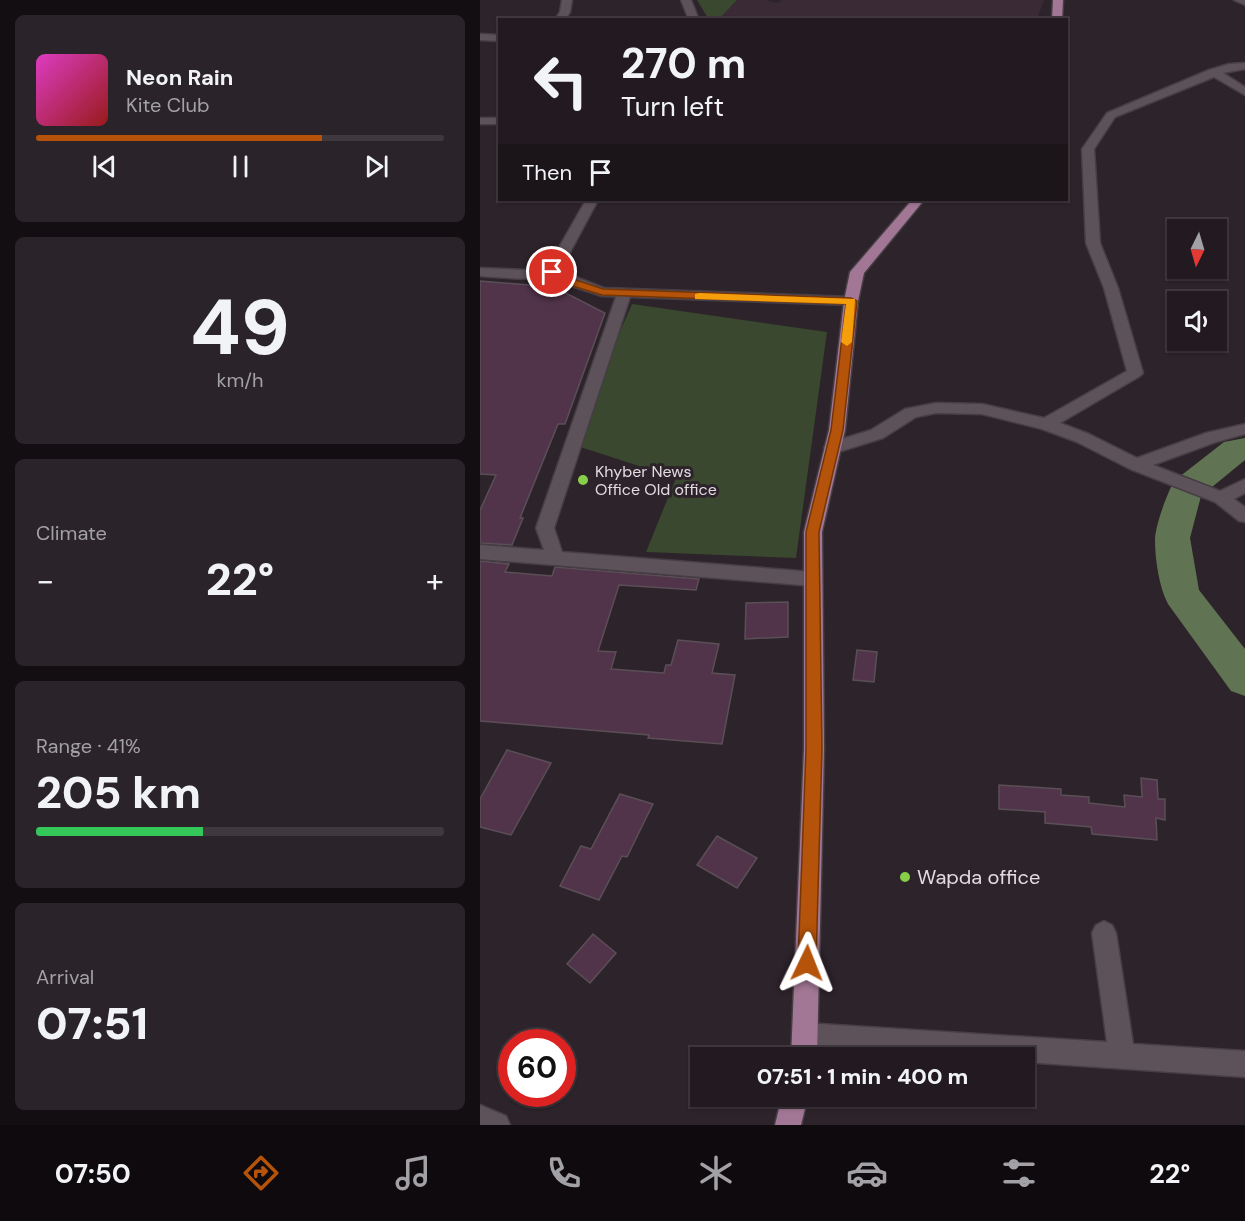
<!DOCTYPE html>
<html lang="en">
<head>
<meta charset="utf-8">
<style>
  body { margin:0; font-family:"DM Sans",sans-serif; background:#2a2329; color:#f1f3f6; height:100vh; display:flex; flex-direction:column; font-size:22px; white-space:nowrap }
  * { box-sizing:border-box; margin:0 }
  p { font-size:20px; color:#a2a1a5 }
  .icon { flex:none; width:33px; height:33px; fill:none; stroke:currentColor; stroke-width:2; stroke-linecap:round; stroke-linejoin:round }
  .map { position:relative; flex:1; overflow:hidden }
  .side { display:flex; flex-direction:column; gap:15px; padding:15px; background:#130e12; width:480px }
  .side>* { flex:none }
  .hud { position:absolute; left:18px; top:18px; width:570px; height:183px; border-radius:0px; box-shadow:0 2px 4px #0004,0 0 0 2px #3f383e; background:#221a20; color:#f1f3f6; overflow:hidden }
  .needle { width:39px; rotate:185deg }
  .fabs { position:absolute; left:687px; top:219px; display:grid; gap:12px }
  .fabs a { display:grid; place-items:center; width:60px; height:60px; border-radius:0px; background:#221a20; box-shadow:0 2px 4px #0004,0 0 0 2px #3f383e; font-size:30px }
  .speed { position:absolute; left:18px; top:1029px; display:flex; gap:12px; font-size:30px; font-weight:700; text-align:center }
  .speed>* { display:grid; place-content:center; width:78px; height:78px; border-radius:50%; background:#221a20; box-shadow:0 2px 4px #0004,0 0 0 2px #3f383e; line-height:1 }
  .speed .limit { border:9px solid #d22; background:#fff; color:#111 }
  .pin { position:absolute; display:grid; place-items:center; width:51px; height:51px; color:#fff; margin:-26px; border:3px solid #fff; border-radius:50%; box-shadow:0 2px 6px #0007 }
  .me { position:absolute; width:66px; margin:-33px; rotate:2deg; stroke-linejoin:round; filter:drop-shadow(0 0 4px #0008) }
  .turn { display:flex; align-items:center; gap:21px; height:126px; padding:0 24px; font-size:27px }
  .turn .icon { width:78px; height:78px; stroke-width:2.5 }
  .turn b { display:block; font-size:42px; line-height:51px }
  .then { display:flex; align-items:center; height:57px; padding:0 24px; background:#0003; gap:12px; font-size:22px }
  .big { font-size:45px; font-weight:800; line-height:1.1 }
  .side .widget { flex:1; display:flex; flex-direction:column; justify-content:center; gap:9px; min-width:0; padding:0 21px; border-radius:9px; background:#2a2329 }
  .side .dial { align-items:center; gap:0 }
  .dial b { font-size:78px; line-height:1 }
  .song { display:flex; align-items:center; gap:18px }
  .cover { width:72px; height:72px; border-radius:9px; background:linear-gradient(135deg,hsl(310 70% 55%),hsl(0 70% 35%)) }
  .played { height:6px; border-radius:3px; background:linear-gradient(90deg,#b45309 70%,#3f383e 70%) }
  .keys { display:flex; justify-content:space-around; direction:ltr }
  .heat { display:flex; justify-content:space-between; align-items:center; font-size:33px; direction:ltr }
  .charge { height:9px; border-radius:4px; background:linear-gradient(90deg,#34c759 41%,#3f383e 0) }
  .trip { position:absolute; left:210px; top:1047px; width:345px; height:60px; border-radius:0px; background:#221a20; box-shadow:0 2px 4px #0004,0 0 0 2px #3f383e; font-weight:800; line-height:60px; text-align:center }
  .tab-bar { display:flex; height:96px; justify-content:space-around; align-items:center; background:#0e0a0d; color:#a2a1a5 }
  .tab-bar .icon { width:42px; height:42px }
  .tab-bar .current { color:#b45309 }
  .tab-bar b { font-size:27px; color:#f1f3f6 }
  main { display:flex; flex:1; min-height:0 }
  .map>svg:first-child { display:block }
  .built { fill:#3a2a35 }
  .green { fill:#39482e }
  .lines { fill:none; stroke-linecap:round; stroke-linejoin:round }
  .river { fill:#607453; fill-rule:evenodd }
  .building { fill:#52344a; stroke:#5a4f57; stroke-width:1.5 }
  .street-casing { stroke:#463e44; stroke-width:3 }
  .secondary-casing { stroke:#463e44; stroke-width:3 }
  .primary-casing { stroke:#463e44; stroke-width:3 }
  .street { fill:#5e525a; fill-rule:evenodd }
  .secondary { fill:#5e525a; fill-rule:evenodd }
  .primary { fill:#a27795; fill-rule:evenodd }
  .route { fill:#b45309; stroke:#753606; stroke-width:1.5 }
  .slow { fill:#f59e0b }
  .poi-dot { fill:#88cf49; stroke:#2d232a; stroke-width:2 }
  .labels { text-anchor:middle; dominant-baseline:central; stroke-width:6; stroke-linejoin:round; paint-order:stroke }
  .poi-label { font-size:16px; fill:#e2dbe0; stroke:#2d232a; text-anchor:start }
  .near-poi-label { font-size:20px; fill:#e2dbe0; stroke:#2d232a; text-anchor:start }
</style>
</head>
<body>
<main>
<section class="side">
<div class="widget">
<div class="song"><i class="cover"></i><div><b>Neon Rain</b><p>Kite Club</p></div></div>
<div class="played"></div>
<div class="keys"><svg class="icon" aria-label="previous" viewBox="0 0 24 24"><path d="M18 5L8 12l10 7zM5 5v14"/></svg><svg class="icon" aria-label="pause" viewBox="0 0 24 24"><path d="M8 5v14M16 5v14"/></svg><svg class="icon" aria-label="next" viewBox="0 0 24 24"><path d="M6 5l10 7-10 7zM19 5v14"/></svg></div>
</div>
<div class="widget dial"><b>49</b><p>km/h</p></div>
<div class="widget"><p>Climate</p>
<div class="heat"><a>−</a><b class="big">22°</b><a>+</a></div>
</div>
<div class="widget"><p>Range · 41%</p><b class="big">205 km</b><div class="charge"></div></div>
<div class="widget"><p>Arrival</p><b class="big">07:51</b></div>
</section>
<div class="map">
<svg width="765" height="1125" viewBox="0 0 765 1125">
  <rect width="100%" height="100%" fill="#2d232a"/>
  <polygon class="built" points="257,0 285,0 298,3 302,0 564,0 557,19 239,19"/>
  <g class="green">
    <polygon points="217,0 257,0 240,18 229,20"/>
    <polygon points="152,304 347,332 316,558 166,552 196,478 91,444"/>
  </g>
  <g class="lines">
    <path class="river" d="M765,438v22l-44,36 -11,42 9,52 46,59v47l-14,-5 -63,-87c-9,-17 -13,-45 -13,-64 0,-14 12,-46 19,-59l50,-39z"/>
  </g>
  <g class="building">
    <polygon points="0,281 74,287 125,313 85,424 78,424 40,518 43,518 32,545 0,543 0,510 16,475 0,474"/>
    <polygon points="0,561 29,564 25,572 72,576 75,567 219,579 216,590 139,585 118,651 136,652 131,669 184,673 186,665 191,665 198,640 239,644 232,673 255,675 242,744 168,738 169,735 0,721"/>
    <polygon points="308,602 308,637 265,639 266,603"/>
    <polygon points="377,650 397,652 394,682 373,680"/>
    <polygon points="27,750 71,763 31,835 0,827 0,799"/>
    <polygon points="661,778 677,780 678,799 685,799 685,820 676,818 677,840 612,834 611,827 565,823 565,812 519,809 519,785 581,789 581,795 609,797 609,803 645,807 644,795 662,797"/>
    <polygon points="140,794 173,804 147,857 142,856 119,900 80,886 101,846 111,849"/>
    <polygon points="237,836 277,858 257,888 217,865"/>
    <polygon points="113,934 136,953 110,983 87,964"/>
  </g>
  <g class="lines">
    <g class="street-casing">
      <g id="street">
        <polygon points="82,0 92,0 90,12 85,20 75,20 80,12"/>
        <polygon points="754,0 765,0 765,5"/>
        <polygon points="0,34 20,35 20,41 0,40"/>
        <polygon points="765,63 765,69 743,73 765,87 765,95 734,77 635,117 614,149 620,243 638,288 663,373 660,376 580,423 609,434 657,458 726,433 765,424 765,434 736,442 673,465 740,491 765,479 765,493 754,499 765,507 765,522 759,521 735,502 650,469 597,442 562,429 502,414 456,413 436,417 403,438 352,454 346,452 344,448 346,444 391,430 425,409 456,403 502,404 564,418 647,371 624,288 606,243 602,149 627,113 729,70 749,64"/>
        <rect x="0" y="118" width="20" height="6"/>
        <path d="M0,268l48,2 24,-2 7,4c-12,11 -62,5 -79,4z"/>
        <polygon points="144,290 151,294 74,528 82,552 333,572 339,574 342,579 339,584 333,586 0,559 0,545 64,550 56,528 137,294"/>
        <polygon points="624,921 632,925 636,933 653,1044 765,1051 765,1077 544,1062 544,1058 475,1058 324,1047 315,1044 312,1035 315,1026 324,1023 627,1042 612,933 616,925"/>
        <polygon points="0,1105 26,1116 30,1125 0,1125"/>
      </g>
    </g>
    <g class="secondary-casing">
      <g id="secondary">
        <polygon points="201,0 211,0 219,20 209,20"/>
        <polygon points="106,200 118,200 80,271 124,288 371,297 378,301 371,305 122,296 82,283 65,272"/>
      </g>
    </g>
    <g class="primary-casing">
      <g id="primary">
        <polygon points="573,0 583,0 582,20 572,20"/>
        <polygon points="432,200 444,200 384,273 378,301 365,430 342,532 344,749 337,1058 311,1058 324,749 324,532 349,430 364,301 370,272"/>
        <polygon points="302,1096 328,1096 321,1125 295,1125"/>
      </g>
    </g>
    <use href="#street" class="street"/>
    <use href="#secondary" class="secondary"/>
    <use href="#primary" class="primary"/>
  </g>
  <polygon class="route" points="72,269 90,278 123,289 371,298 377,301 363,430 339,532 342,749 336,963 333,970 327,973 320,970 318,963 326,749 326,532 351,430 366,304 122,295 83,283 68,274 66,272"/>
  <polygon class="slow" points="219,293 375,299 372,342 367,346 361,342 366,304 215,299 215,294"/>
  <g class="poi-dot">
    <circle cx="103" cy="480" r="6"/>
    <circle cx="425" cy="877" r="6"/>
  </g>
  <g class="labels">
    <g class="poi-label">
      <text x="115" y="471">Khyber News<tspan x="115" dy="18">Office Old office</tspan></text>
    </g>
    <g class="near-poi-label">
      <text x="437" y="877">Wapda office</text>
    </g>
  </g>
</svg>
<div class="fabs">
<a><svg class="needle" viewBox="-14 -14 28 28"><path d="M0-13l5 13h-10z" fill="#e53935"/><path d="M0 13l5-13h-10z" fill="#a2a1a5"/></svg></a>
<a><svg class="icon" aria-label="sound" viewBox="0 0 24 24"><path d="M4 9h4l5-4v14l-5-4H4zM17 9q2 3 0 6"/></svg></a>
</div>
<div class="speed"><div class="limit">60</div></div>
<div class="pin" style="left:72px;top:272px;background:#d93025"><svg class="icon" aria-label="arrive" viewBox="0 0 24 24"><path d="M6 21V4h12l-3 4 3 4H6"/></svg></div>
<svg class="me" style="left:327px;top:963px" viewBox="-20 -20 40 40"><path d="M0-17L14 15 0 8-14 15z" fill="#b45309" stroke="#fff" stroke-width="4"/></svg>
<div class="trip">07:51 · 1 min · 400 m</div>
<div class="hud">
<div class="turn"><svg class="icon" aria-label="left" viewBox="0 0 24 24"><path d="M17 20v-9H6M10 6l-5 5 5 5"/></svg><div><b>270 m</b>Turn left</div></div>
<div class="then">Then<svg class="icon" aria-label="arrive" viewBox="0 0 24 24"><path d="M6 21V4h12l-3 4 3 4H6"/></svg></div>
</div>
</div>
</main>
<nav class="tab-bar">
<b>07:50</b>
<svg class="icon current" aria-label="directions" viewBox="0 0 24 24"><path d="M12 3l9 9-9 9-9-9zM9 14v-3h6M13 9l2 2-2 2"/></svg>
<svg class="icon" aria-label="music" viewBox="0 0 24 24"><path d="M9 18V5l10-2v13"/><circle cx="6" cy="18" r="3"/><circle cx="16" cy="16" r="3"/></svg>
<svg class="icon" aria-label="phone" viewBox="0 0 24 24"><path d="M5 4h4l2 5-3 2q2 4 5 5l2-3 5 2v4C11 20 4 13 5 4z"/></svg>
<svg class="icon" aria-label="climate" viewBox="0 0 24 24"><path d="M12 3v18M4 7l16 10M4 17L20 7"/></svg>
<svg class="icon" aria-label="car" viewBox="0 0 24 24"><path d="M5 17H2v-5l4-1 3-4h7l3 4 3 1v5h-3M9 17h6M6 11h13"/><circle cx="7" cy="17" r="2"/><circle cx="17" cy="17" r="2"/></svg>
<svg class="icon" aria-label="filters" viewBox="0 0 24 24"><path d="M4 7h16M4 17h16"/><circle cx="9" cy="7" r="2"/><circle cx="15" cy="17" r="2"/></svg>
<b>22°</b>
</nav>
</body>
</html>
